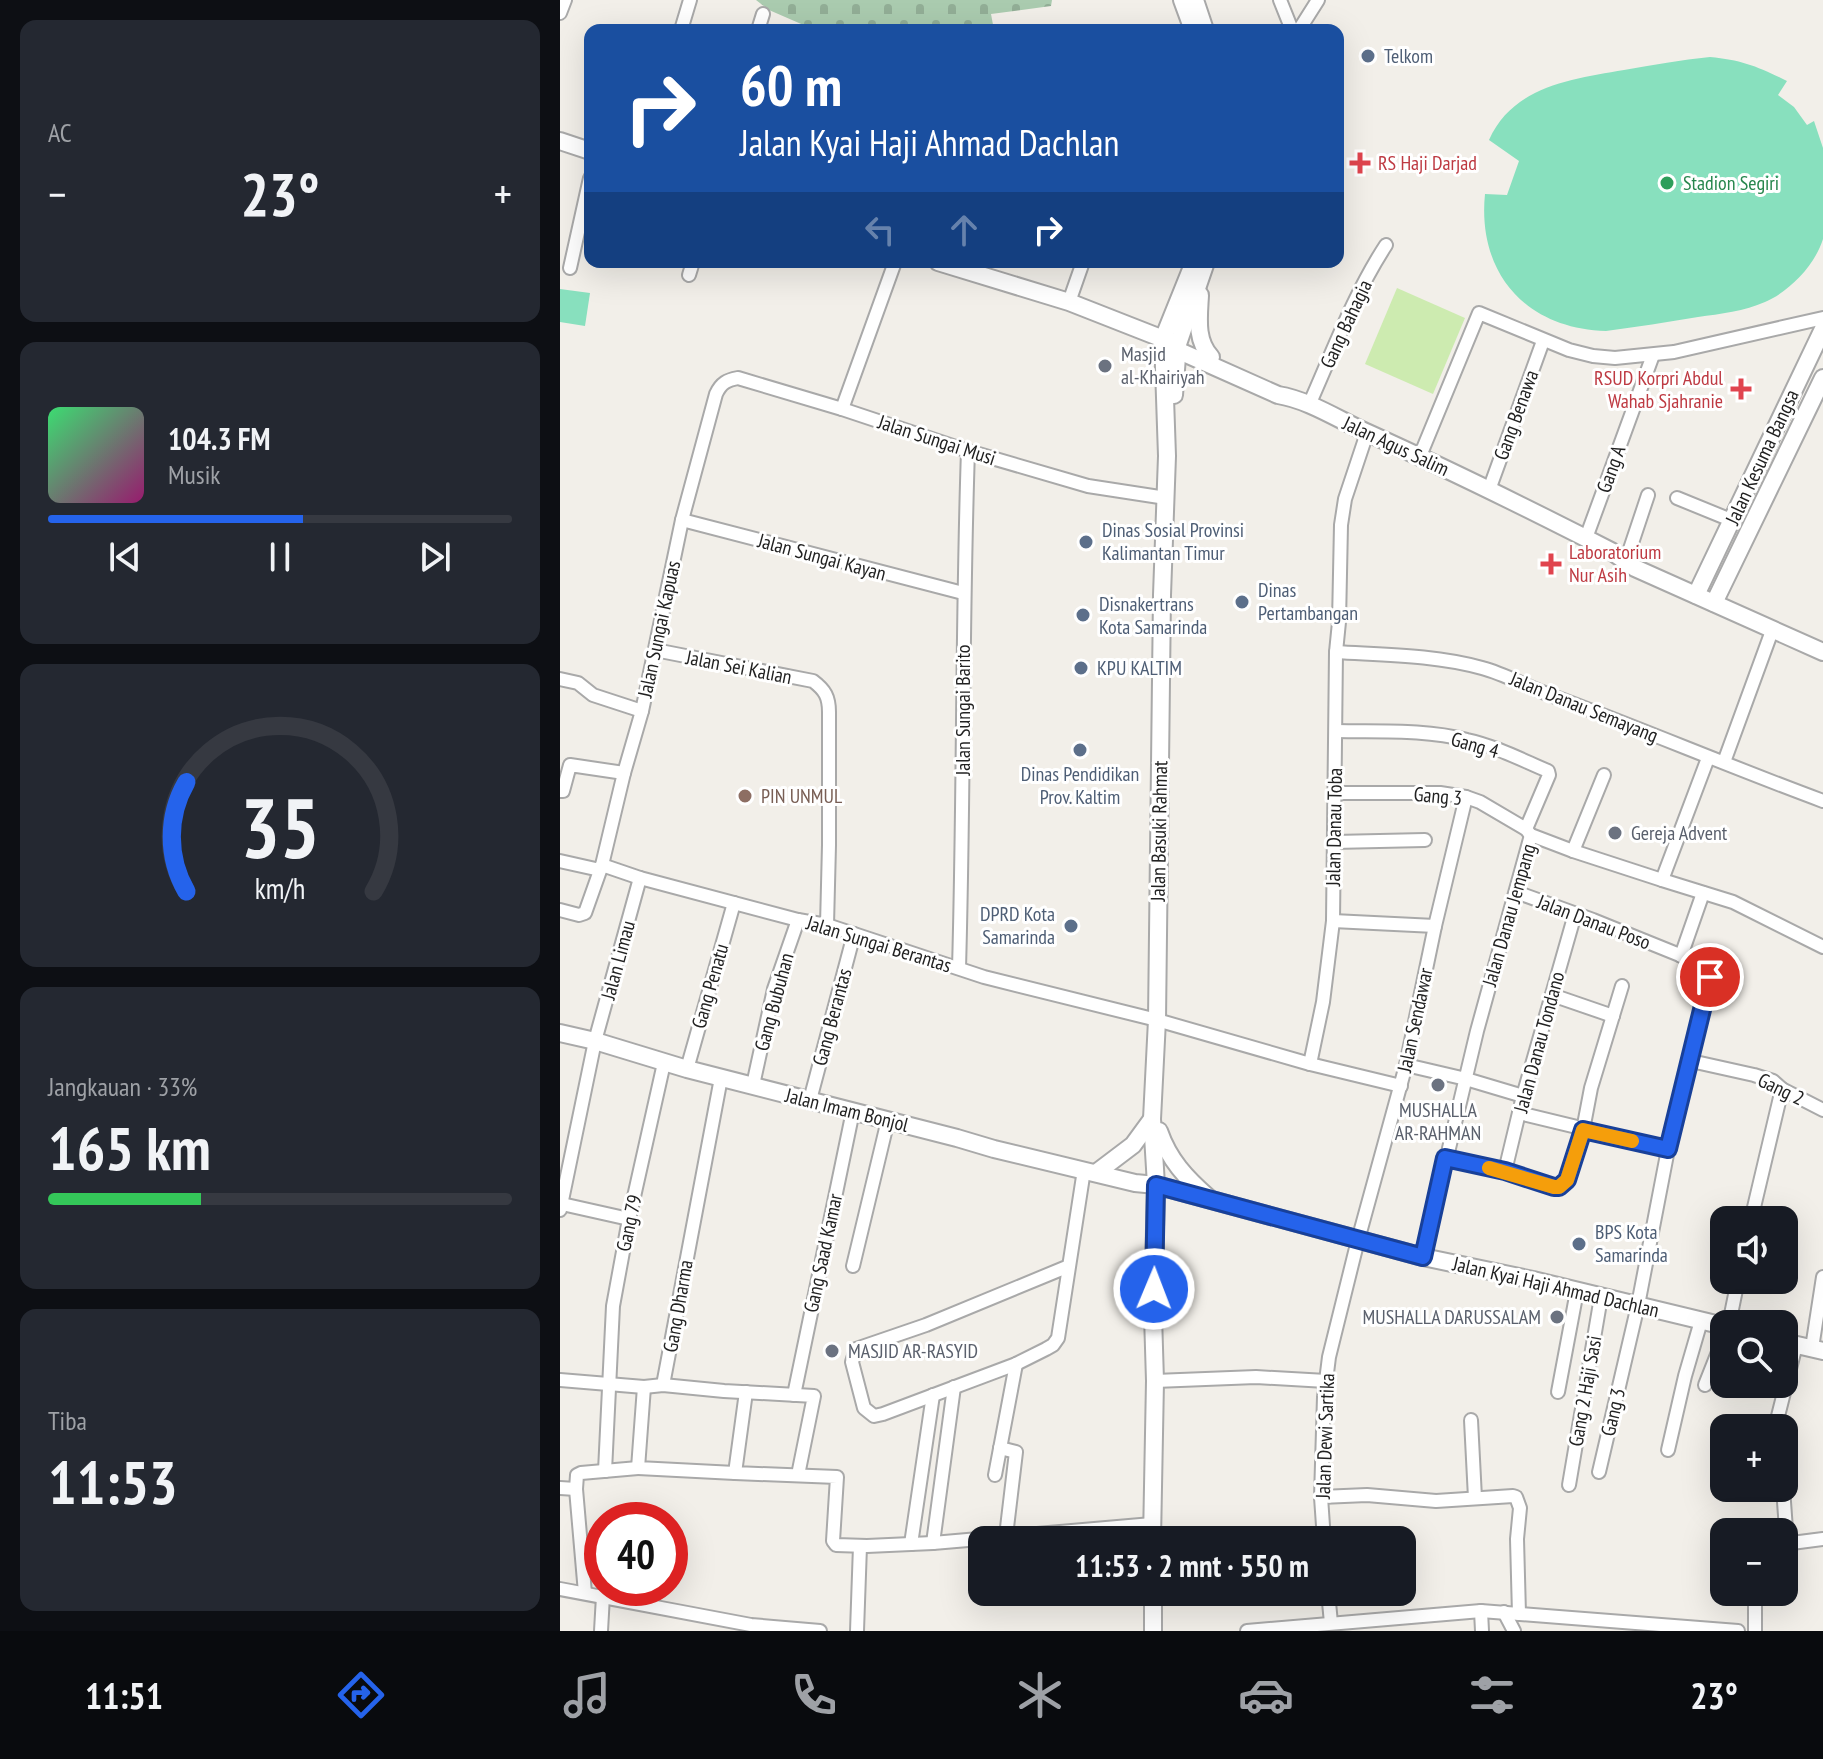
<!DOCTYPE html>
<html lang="id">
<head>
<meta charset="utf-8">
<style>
  body { margin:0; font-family:"PT Sans Narrow",sans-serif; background:#242831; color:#f1f3f6; height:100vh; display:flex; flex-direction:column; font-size:30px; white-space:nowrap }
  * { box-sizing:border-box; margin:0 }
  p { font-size:26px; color:#9ea1a6 }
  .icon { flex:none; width:44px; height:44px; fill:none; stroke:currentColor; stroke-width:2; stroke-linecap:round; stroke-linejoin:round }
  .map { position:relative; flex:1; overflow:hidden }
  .sheet { display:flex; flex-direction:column; gap:20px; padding:20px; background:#0d0f14; width:560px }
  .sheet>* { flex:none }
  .hud { position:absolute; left:24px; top:24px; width:760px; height:244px; border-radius:16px; box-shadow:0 8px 32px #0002; background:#1a4fa0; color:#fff; overflow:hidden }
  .controls { position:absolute; left:1150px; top:1206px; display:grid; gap:16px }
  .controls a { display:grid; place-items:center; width:88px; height:88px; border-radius:16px; background:#171b24; box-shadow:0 8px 32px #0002; font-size:40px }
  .speed { position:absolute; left:24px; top:1502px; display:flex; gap:16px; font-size:40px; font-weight:700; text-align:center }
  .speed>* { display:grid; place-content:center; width:104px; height:104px; border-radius:50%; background:#171b24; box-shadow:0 8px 32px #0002; line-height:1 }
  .speed .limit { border:12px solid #d22; background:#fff; color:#111 }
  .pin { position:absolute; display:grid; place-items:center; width:68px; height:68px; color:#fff; margin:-34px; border:4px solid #fff; border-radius:50%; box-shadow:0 2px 8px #0007 }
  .me { position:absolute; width:88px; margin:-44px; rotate:1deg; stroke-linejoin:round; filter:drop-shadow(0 0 6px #0008) }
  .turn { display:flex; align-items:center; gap:28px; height:168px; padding:0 24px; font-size:36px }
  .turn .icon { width:104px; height:104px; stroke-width:2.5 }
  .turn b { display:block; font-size:56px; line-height:68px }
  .lanes { display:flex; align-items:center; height:76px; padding:0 24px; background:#0003; justify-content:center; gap:40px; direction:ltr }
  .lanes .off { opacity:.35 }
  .big { font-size:60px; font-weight:700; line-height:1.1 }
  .sheet .tile { flex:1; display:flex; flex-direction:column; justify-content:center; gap:12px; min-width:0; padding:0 28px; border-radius:16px; background:#242831 }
  .sheet .dial { align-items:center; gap:0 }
  .dial svg { height:208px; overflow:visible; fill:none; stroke:#363941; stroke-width:7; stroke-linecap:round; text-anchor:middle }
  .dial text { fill:#f1f3f6; stroke:none }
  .song { display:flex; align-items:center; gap:24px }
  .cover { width:96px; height:96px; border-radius:12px; background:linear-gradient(135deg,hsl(140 70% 55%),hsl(320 70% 35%)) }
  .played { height:8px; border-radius:4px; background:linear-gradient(90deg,#2563eb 55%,#363941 55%) }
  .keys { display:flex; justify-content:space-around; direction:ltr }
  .heat { display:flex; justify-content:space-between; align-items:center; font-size:44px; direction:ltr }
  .charge { height:12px; border-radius:6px; background:linear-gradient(90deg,#34c759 33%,#363941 0) }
  .trip { position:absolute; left:408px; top:1526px; width:448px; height:80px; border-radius:16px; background:#171b24; box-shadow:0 8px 32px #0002; font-weight:700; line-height:80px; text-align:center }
  .dock { display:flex; height:128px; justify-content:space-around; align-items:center; background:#090b0e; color:#9ea1a6 }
  .dock .icon { width:56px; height:56px }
  .dock .active { color:#2563eb }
  .dock b { font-size:36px; color:#f1f3f6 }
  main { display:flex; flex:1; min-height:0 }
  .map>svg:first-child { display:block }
  .cemetery { fill:url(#cemetery-stones) }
  .garden { fill:#cdebb0 }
  .pitch { fill:#88e0be }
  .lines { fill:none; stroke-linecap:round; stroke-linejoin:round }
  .minor-casing { stroke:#a9a9a9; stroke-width:16 }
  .tertiary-casing { stroke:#a9a9a9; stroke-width:20 }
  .minor { stroke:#fff; stroke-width:12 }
  .tertiary { stroke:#fff; stroke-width:16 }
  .route-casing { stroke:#184099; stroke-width:20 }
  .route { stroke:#2563eb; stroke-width:14 }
  .slow { stroke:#f59e0b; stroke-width:14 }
  .service-dot { fill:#5c6f8a; stroke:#fff; stroke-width:3 }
  .health-dot { fill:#e0444e; stroke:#fff; stroke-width:3 }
  .leisure-dot { fill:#2e9e5b; stroke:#fff; stroke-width:3 }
  .worship-dot { fill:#6b7280; stroke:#fff; stroke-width:3 }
  .education-dot { fill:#8d6e63; stroke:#fff; stroke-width:3 }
  .labels { text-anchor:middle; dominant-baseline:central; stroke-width:6; stroke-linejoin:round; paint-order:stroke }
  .service-label { font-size:20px; fill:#4e5e75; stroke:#fff; text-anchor:start }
  .health-label { font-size:20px; fill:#be3a42; stroke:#fff; text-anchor:start }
  .leisure-label { font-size:20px; fill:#27864d; stroke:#fff; text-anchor:start }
  .street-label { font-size:20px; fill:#222; stroke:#fff }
  .worship-label { font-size:20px; fill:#5b616d; stroke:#fff; text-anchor:start }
  .education-label { font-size:20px; fill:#785e54; stroke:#fff; text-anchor:start }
</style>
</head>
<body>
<main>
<section class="sheet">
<div class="tile"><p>AC</p>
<div class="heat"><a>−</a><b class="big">23°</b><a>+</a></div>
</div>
<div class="tile">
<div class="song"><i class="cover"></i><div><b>104.3 FM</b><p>Musik</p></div></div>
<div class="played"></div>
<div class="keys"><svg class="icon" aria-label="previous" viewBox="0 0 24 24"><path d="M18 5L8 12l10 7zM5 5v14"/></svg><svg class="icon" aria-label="pause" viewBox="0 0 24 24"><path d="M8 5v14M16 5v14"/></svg><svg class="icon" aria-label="next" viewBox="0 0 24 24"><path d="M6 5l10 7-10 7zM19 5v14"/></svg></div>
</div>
<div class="tile dial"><svg viewBox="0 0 100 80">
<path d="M14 69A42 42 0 1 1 86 69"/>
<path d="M14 69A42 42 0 0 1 14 27" stroke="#2563eb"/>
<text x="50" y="56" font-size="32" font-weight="700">35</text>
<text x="50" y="72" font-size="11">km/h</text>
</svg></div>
<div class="tile"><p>Jangkauan · 33%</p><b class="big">165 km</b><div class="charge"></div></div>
<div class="tile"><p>Tiba</p><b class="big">11:53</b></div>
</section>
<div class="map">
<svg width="1263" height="1631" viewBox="0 0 1263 1631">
  <defs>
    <pattern id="cemetery-stones" width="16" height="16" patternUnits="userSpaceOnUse" patternTransform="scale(2)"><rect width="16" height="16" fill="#aacbaf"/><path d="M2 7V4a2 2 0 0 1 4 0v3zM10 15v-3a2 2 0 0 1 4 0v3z" fill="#92ae96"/></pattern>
  </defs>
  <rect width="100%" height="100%" fill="#f2efe9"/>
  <polygon class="cemetery" points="196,0 492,0 491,6 431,14 434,30 255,30 209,10"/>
  <polygon class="garden" points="837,288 905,318 873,394 805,364"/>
  <g class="pitch">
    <path d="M1150,57c32,3 49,10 77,24l-9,14 16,12 13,18 7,-4 9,27v91c-8,26 -33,52 -58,63 -20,9 -45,12 -67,15 -31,5 -61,10 -92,14 -80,-2 -129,-58 -121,-137l22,1 12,-34 -30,-21c24,-54 83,-61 135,-70 29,-5 57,-10 86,-13z"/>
    <polygon points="0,289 30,293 25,326 0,322"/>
  </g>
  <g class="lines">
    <g class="minor-casing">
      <g id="minor">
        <polyline points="720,0 732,30"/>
        <polyline points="0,13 5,0"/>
        <polyline points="121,30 130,0"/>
        <polyline points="198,30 203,14"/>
        <polyline points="739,30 758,0"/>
        <polyline points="10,268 30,178"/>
        <polyline points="129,275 133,262"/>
        <polyline points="509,302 523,262"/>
        <path d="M749,405c24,-54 45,-111 77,-160"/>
        <polyline points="282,409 335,262"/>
        <polyline points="860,456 919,313 1009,350 1033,356 1055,358 1114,352 1263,318"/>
        <polyline points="929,490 983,341"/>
        <polyline points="1117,498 1171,520"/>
        <polyline points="122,520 403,593"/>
        <polyline points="1026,538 1093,355"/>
        <polyline points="1068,555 1088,495"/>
        <path d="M95,650l158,31c12,9 16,16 16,31v133l-2,80"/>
        <path d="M776,652c49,3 99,3 146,16 23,6 45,19 68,27 92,34 181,72 273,106"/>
        <polyline points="0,679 18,683 33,695 82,711"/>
        <path d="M776,731c44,1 89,-2 131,9 28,6 55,20 81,31l1,4 -23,54"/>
        <polyline points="1164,762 1213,628"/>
        <polyline points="0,791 3,791 10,765 64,773"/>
        <polyline points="774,793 880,793 906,797 920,802 966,829 969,833"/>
        <polyline points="774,842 865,840"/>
        <polyline points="1013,851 1044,775"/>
        <polyline points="0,861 40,870"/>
        <polyline points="42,865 80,878 238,920 267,925 424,977 597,1020 750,1064 763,1002 773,921 776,652 779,622 781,525 785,499 807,433"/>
        <polyline points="1102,880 1173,902 1263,947"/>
        <path d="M956,892l77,28 99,40c9,5 17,9 18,21l-40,158 -32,166 -39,167"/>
        <path d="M0,910l19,5 6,-2 17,-48 22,-92 18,-62 40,-191 34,-126c5,-11 11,-14 22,-16l104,31 126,42 120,35 78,12"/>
        <polyline points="773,921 875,926"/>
        <polyline points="1121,956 1143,893"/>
        <path d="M399,968c5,-172 3,-345 9,-517"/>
        <polyline points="992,995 1053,1016"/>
        <polyline points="1131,1061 1194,1075 1213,1081 1222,1089 1263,1110"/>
        <polyline points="750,1064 841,1086"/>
        <polyline points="846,1065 906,1079 963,1096"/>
        <polyline points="127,1069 174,903"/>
        <polyline points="193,1085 214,989 238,920"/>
        <polyline points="250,1100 294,934"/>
        <polyline points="959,1113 1108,1149"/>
        <path d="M885,1158l60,13 49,16c6,-1 9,-3 13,-7l16,-50 8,-42 31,-102"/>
        <polyline points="945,1171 963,1096 1015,914"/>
        <polyline points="2,1204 69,1219"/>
        <polyline points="0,1210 35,1041 80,878"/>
        <polyline points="1191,1220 1222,1089"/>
        <polyline points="863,1257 917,1031 971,835 1013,851 1102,880 1148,758"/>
        <polyline points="293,1266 328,1120"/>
        <polyline points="509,1266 366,1325 296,1349 292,1362 304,1408 314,1416 323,1414 456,1364 486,1349 493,1345 498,1338 524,1170"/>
        <polyline points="1169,1324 1178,1280"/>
        <polyline points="1252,1348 1263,1277"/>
        <polyline points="0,1380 84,1387 103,1385 164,1391 254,1396 238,1475"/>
        <polyline points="595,1381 696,1377 766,1381"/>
        <polyline points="103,1385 161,1078"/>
        <polyline points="1145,1385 1164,1337"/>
        <polyline points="84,1387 78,1468 175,1473"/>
        <polyline points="186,1392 175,1473 277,1477 273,1541 276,1545 307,1546 373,1543 592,1524"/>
        <polyline points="998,1392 1017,1291"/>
        <polyline points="234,1395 293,1111"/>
        <polyline points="911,1420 915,1498"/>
        <polyline points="1215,1428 1236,1345"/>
        <polyline points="440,1448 456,1452 446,1536"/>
        <polyline points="1108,1450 1125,1376 1141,1321"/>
        <polyline points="45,1471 53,1306 69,1219 104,1063"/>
        <polyline points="435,1475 456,1364"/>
        <polyline points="1009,1485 1041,1297"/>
        <polyline points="0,1488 16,1489"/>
        <polyline points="1223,1488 1227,1543"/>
        <polyline points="761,1497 807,1495 876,1501 953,1496 956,1497 960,1508 957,1539 959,1614"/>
        <polyline points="764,1540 761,1497 764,1397 769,1357 798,1240 846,1065 875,926 906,797"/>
        <polyline points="373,1543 394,1387"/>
        <polyline points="351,1544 373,1395"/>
        <polyline points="1224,1544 1263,1539"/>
        <polyline points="0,1589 191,1625 260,1631"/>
        <polyline points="768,1592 771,1623"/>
        <polyline points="1195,1592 1195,1631"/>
        <polyline points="25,1593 16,1489 17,1475 21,1473 78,1468"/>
        <polyline points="921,1611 922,1631"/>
        <polyline points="944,1612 954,1631"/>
        <polyline points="41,1631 43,1596"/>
        <polyline points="297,1631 300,1546"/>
        <polyline points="687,1631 921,1611 1178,1631"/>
      </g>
    </g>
    <g class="tertiary-casing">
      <g id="tertiary">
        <polyline points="622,0 633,30"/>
        <polyline points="635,0 645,30"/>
        <polyline points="0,141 30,151"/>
        <polyline points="378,262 509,302 611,342"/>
        <path d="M640,295c-1,21 -5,45 11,62"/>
        <path d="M617,350l101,45c31,5 61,25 90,38 82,37 163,77 243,118l24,17 188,84"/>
        <polyline points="614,395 618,344 646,262"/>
        <polyline points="1136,595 1263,329"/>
        <polyline points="1154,603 1263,378"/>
        <polyline points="0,1033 35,1041 127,1069 397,1138 434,1149 575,1183 596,1185 592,1119 597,1020 602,595 607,456 603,339 634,262"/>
        <path d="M599,1131c10,29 27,47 50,67"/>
        <polyline points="536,1173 573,1145 592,1119"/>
        <polyline points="1224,1342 1263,1351"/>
        <polyline points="592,1540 595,1381 593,1315 596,1185 863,1257 973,1280 1164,1326"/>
        <polyline points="593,1592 593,1631"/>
      </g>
    </g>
    <use href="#minor" class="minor"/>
    <use href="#tertiary" class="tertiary"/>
  </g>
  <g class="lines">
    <g class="route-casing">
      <polyline id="route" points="594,1289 596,1185 863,1257 885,1158 945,1171 994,1187 999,1187 1007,1180 1023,1130 1108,1149 1150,977"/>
    </g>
    <use href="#route" class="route"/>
    <polyline class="slow" points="929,1168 994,1187 999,1187 1007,1180 1023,1130 1072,1141"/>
  </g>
  <g class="service-dot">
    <circle cx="808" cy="56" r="8"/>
    <circle cx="526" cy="542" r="8"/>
    <circle cx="682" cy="602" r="8"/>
    <circle cx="523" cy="615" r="8"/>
    <circle cx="521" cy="668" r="8"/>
    <circle cx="520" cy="750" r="8"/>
    <circle cx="511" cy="926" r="8"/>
    <circle cx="1019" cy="1244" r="8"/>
  </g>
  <g class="health-dot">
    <path d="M796 151h8v8h8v8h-8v8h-8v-8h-8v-8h8z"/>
    <path d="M1177 377h8v8h8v8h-8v8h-8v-8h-8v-8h8z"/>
    <path d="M987 552h8v8h8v8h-8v8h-8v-8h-8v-8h8z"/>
  </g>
  <circle class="leisure-dot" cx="1107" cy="183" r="8"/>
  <g class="worship-dot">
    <circle cx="545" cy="366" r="8"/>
    <circle cx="1055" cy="833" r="8"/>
    <circle cx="878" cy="1085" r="8"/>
    <circle cx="997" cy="1317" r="8"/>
    <circle cx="272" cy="1351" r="8"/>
  </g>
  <circle class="education-dot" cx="185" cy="796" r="8"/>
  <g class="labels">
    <g class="service-label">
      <text x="824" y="56">Telkom</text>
      <text x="542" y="530">Dinas Sosial Provinsi<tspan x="542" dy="23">Kalimantan Timur</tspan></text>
      <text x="698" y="590">Dinas<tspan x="698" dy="23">Pertambangan</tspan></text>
      <text x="539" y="604">Disnakertrans<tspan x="539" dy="23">Kota Samarinda</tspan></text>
      <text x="537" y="668">KPU KALTIM</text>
      <text x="520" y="774" text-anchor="middle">Dinas Pendidikan<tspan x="520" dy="23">Prov. Kaltim</tspan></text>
      <text x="495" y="914" text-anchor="end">DPRD Kota<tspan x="495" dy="23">Samarinda</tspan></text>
      <text x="1035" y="1232">BPS Kota<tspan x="1035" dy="23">Samarinda</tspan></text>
    </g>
    <g class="health-label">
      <text x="818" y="163">RS Haji Darjad</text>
      <text x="1163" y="378" text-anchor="end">RSUD Korpri Abdul<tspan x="1163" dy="23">Wahab Sjahranie</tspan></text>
      <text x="1009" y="552">Laboratorium<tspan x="1009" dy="23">Nur Asih</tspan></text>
    </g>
    <g class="leisure-label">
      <text x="1123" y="183">Stadion Segiri</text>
    </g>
    <g class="street-label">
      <text transform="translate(786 324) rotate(-65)">Gang Bahagia</text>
      <text transform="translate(956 415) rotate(-70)">Gang Benawa</text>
      <text transform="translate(377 440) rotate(18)">Jalan Sungai Musi</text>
      <text transform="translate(836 446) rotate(25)">Jalan Agus Salim</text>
      <text transform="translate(1202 457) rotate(-65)">Jalan Kesuma Bangsa</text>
      <text transform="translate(1051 469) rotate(-70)">Gang A</text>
      <text transform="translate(262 557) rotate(15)">Jalan Sungai Kayan</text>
      <text transform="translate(99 629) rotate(-78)">Jalan Sungai Kapuas</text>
      <text transform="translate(179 667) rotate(11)">Jalan Sei Kalian</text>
      <text transform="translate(1024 707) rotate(22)">Jalan Danau Semayang</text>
      <text transform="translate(403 710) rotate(-90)">Jalan Sungai Barito</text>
      <text transform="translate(915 745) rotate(16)">Gang 4</text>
      <text transform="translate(878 796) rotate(5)">Gang 3</text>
      <text transform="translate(774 827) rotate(-89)">Jalan Danau Toba</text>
      <text transform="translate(599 831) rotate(-89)">Jalan Basuki Rahmat</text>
      <text transform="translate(949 915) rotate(-74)">Jalan Danau Jempang</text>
      <text transform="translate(1034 922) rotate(21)">Jalan Danau Poso</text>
      <text transform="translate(319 944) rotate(17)">Jalan Sungai Berantas</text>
      <text transform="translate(58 960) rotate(-75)">Jalan Limau</text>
      <text transform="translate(150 986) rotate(-74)">Gang Penatu</text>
      <text transform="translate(214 1002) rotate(-75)">Gang Bubuhan</text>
      <text transform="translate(272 1017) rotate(-75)">Gang Berantas</text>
      <text transform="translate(855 1020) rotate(-78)">Jalan Sendawar</text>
      <text transform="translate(979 1042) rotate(-75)">Jalan Danau Tondano</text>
      <text transform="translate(1221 1089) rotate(26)">Gang 2</text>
      <text transform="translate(287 1110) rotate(14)">Jalan Imam Bonjol</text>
      <text transform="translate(69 1223) rotate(-78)">Gang 79</text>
      <text transform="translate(263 1253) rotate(-78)">Gang Saad Kamar</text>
      <text transform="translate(996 1287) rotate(13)">Jalan Kyai Haji Ahmad Dachlan</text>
      <text transform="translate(118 1306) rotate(-80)">Gang Dharma</text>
      <text transform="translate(1025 1391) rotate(-80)">Gang 2 Haji Sasi</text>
      <text transform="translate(1053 1412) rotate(-77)">Gang 3</text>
      <text transform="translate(765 1436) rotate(-88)">Jalan Dewi Sartika</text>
    </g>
    <g class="worship-label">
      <text x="561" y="354">Masjid<tspan x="561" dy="23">al-Khairiyah</tspan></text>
      <text x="1071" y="833">Gereja Advent</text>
      <text x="878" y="1110" text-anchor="middle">MUSHALLA<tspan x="878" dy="23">AR-RAHMAN</tspan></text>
      <text x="981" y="1317" text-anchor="end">MUSHALLA DARUSSALAM</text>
      <text x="288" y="1351">MASJID AR-RASYID</text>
    </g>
    <g class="education-label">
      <text x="201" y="796">PIN UNMUL</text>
    </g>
  </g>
</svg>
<div class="controls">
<a><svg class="icon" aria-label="sound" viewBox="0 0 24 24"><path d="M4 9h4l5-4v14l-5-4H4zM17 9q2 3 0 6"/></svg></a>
<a><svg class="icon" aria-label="search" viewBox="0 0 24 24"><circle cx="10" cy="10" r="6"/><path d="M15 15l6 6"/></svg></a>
<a>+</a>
<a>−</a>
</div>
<div class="speed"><div class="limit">40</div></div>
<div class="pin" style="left:1150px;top:977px;background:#d93025"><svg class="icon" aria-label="arrive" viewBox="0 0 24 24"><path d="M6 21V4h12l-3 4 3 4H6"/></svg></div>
<svg class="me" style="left:594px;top:1289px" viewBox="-20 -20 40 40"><circle r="17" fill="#2563eb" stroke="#fff" stroke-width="3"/><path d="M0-11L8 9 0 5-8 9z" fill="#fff"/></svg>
<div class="trip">11:53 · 2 mnt · 550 m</div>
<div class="hud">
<div class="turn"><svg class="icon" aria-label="right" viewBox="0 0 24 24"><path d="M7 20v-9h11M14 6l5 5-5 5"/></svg><div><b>60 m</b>Jalan Kyai Haji Ahmad Dachlan</div></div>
<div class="lanes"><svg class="icon off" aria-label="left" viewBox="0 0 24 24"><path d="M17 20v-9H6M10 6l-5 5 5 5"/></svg><svg class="icon off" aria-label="ahead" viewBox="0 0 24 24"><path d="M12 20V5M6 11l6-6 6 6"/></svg><svg class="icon" aria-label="right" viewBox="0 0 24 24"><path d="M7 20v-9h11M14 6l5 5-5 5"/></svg></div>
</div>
</div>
</main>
<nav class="dock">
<b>11:51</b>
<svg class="icon active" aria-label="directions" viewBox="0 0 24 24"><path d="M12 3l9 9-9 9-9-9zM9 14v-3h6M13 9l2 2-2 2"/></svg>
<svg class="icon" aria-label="music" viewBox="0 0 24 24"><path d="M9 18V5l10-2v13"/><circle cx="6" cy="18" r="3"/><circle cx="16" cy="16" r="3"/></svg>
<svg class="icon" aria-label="phone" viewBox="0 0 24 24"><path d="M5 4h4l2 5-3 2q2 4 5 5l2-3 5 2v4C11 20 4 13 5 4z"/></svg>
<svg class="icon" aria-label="climate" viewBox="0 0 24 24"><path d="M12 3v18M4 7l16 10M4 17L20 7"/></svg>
<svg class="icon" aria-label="car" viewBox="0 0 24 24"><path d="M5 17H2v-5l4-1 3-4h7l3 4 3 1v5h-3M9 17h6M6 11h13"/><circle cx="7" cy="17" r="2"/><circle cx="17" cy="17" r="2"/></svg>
<svg class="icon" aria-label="filters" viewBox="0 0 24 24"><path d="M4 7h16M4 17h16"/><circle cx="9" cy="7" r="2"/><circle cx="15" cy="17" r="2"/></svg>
<b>23°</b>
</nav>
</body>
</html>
